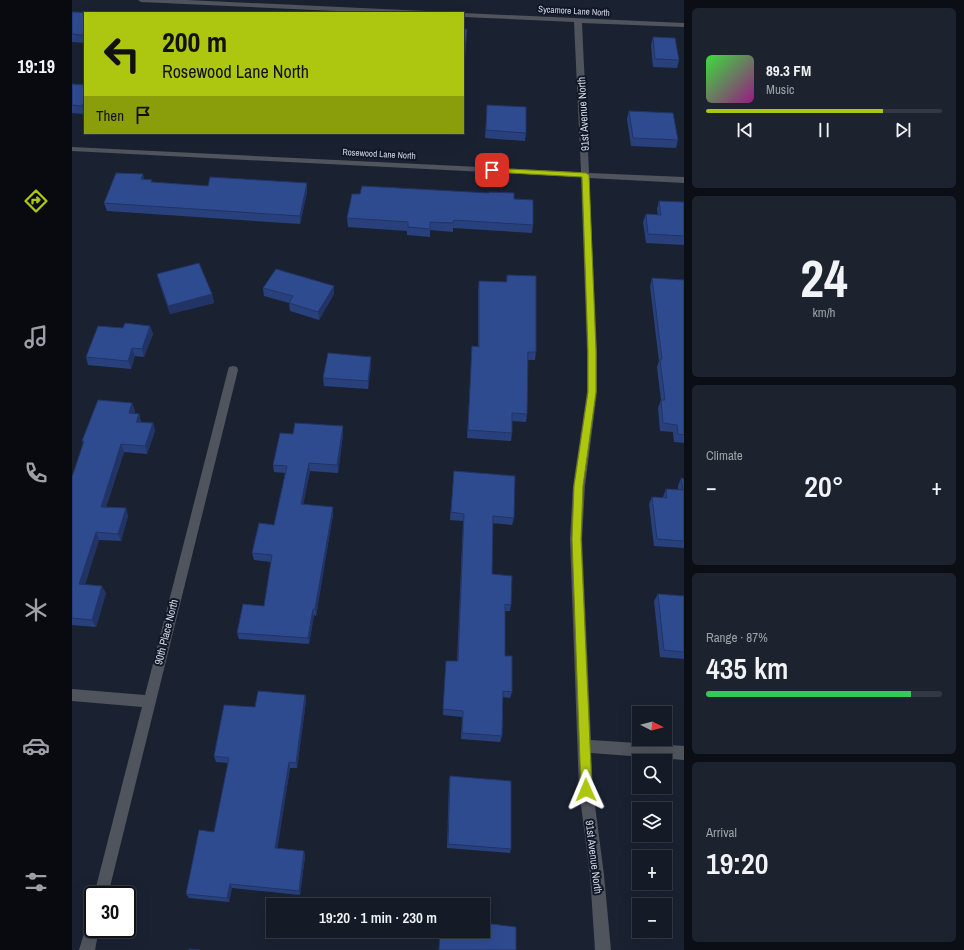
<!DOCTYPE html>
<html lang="en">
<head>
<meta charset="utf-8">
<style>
  body { margin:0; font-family:"Archivo Narrow",sans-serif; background:#1d232e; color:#f1f3f6; height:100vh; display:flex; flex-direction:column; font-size:15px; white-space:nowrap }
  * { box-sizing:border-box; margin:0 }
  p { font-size:13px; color:#9da1a7 }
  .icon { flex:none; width:22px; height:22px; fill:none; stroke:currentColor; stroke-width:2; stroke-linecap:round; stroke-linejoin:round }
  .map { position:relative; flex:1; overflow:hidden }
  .panel { display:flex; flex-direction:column; gap:8px; padding:8px; background:#0b0e15; width:280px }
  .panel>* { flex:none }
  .hud { position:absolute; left:12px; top:12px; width:380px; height:122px; border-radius:0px; box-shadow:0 4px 16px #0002,0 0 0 1px #333843; background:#adc610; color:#111; overflow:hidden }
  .needle { width:26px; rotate:96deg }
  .buttons { position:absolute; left:560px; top:706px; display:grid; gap:8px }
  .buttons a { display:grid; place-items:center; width:40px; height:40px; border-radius:0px; background:#141a26; box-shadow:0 4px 16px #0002,0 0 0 1px #333843; font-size:20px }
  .speed { position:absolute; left:12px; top:886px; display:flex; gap:8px; font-size:20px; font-weight:700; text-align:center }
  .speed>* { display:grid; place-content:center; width:52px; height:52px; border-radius:50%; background:#141a26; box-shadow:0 4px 16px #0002,0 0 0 1px #333843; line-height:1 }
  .speed .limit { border:2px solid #111; border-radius:6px; background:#fff; color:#111 }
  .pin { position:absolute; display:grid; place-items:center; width:34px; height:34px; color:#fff; margin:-17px; border-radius:8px; box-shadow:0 2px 6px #0006 }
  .me { position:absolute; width:44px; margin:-22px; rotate:359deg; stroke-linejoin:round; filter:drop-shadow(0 0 3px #0008) }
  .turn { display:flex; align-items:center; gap:14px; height:84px; padding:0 12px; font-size:18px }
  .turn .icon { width:52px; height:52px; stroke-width:2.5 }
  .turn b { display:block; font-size:28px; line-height:34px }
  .then { display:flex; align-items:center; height:38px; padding:0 12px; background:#0003; gap:8px; font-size:15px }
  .big { font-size:30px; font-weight:600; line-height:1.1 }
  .panel .widget { flex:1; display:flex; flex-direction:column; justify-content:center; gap:6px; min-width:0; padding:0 14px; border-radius:6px; background:#1d232e }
  .panel .dial { align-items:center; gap:0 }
  .dial b { font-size:52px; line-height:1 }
  .song { display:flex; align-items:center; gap:12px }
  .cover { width:48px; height:48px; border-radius:6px; background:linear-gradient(135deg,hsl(120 70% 55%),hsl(310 70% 35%)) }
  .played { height:4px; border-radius:2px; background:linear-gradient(90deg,#adc610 75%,#333843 75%) }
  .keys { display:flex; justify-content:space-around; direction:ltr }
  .heat { display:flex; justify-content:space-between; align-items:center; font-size:22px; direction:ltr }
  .charge { height:6px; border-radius:3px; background:linear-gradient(90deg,#34c759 87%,#333843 0) }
  .trip { position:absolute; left:194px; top:898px; width:224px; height:40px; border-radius:0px; background:#141a26; box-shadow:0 4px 16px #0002,0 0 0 1px #333843; font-weight:600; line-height:40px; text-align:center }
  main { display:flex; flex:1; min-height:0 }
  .tabs { display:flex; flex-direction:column; width:72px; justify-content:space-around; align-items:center; background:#080a0f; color:#9da1a7 }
  .tabs .icon { width:28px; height:28px }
  .tabs .on { color:#adc610 }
  .tabs b { font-size:18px; color:#f1f3f6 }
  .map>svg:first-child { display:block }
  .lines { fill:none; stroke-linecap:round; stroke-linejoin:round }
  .minor { fill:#50545c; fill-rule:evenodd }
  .wall { fill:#28407c }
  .shaded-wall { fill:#213465 }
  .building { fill:#2f4b90; stroke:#213465 }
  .route { fill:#adc610; stroke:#70810a }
  .labels { text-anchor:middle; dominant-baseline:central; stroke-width:4; stroke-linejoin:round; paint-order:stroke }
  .far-street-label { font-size:9px; fill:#d1d7e2; stroke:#111828 }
  .street-label { font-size:11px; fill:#d1d7e2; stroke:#111828 }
</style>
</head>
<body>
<main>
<nav class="tabs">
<b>19:19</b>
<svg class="icon on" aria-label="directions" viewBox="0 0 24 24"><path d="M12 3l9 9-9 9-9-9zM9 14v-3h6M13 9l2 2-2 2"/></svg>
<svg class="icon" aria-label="music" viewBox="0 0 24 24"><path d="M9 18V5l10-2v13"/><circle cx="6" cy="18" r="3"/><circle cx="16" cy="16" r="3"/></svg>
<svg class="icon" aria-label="phone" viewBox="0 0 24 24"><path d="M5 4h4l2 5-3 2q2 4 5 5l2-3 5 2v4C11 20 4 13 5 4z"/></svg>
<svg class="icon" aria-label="climate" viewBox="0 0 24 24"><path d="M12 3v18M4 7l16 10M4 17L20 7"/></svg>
<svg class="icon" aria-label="car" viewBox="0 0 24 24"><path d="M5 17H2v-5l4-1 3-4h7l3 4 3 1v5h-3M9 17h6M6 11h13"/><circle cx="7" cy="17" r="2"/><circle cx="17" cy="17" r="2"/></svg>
<svg class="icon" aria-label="filters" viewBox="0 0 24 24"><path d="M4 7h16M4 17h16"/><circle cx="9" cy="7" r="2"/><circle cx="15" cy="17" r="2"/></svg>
</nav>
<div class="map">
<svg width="612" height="950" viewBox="0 0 612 950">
  <rect width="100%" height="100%" fill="#1a2232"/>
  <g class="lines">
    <g class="minor">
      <polygon points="66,0 115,0 354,11 358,13 308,13 69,2"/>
      <polygon points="391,13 612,23 612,27 510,23 517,173 612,177 612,183 517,178 525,351 525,392 513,486 510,539 519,740 612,746 612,760 519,753 521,790 532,875 539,950 523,950 518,875 507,790 498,539 501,486 515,392 515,351 509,177 0,151 0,147 509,172 502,22 391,17"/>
      <polygon points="161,366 165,367 166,370 36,895 22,895 70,707 0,701 0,689 73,695 156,370 157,367"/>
      <polygon points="21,918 21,929 27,929 23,950 7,950 16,920"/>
    </g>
  </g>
  <g class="wall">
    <polygon points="0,12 13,13 13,43 0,42"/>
    <polygon points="391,29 395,29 393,59 391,59"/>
    <polygon points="581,37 607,60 605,68 581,67 579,45"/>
    <polygon points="0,84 13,85 12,114 0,113"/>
    <polygon points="415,105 454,133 453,141 413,138"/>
    <polygon points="557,111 606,140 604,148 559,146 555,119"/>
    <polygon points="71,174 72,180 81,182 136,186 235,183 235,192 228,224 35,211 32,203"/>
    <polygon points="442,199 461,225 460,233 381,228 381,232 358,230 358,237 335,235 335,231 276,227 275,218"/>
    <polygon points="587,201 612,202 612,245 574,243 571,222 574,214 586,215 585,209"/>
    <polygon points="85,274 140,294 142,303 98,314 87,282"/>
    <polygon points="435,275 464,352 463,360 456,360 455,414 454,422 440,421 440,433 439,441 395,438 400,346 406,347 406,289 407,281 434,282"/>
    <polygon points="580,278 612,280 612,443 602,442 601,432 588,431 586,408 589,400 585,367 587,361 578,286"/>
    <polygon points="191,288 262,294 247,320 218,311 217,303 192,296"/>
    <polygon points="78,326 81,334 72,357 63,356 59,369 16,365 14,357 51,328"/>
    <polygon points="299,357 299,365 296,389 252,386 251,378"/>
    <polygon points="60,403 63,411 62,413 67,414 69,422 81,423 83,431 75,454 52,452 34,507 54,508 56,516 49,541 27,540 13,584 34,593 24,627 0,625 0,477 11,444 10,441"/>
    <polygon points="271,426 271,434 266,473 238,471 231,504 261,514 244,616 242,615 237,644 167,639 165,633 192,606 199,562 182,560 180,553 202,525 213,473 202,472 201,465 221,434"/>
    <polygon points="382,471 442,518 440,525 421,523 420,574 439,605 438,611 433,611 433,656 440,692 438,698 430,697 430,736 428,742 389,739 390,717 371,715 374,661 385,661 391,521 378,520"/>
    <polygon points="609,478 612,479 612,548 582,546 577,504 580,497 591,497 594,489 606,490 606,486"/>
    <polygon points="586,594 612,596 612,659 588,657 582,601"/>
    <polygon points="233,695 234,701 225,768 218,768 205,848 232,851 233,856 228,895 160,888 157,902 117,898 114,894 142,832 156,763 144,762 142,756 183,707"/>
    <polygon points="378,776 439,849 438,853 375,848 377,781"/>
    <polygon points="368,931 411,931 444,950 367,950"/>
  </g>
  <g class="shaded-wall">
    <polygon points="13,100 13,113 12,114 10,106"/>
    <polygon points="71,174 73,182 69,179"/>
    <polygon points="235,183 235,192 228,224 228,216"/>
    <polygon points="262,286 262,294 247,320 246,312"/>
    <polygon points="140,294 142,303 98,314 96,306"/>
    <polygon points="78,326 81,334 72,357 70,349"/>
    <polygon points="60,348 63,356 59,369 56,361"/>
    <polygon points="299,357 299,365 296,389 296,381"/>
    <polygon points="60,403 63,411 59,421 57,413"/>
    <polygon points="67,414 69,421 67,430 64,422"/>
    <polygon points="81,423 83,431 75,454 73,446"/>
    <polygon points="271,426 271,434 266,473 265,465"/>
    <polygon points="49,444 52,452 32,514 29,507"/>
    <polygon points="237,463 238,471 230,511 229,504"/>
    <polygon points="261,507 261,514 244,616 243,609"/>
    <polygon points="54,508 56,516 49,541 46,534"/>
    <polygon points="24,532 27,540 11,591 7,584"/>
    <polygon points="30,586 34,593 24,627 20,620"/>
    <polygon points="241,609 242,615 237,644 236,638"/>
    <polygon points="233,695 234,701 225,768 224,763"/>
    <polygon points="217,762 218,768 205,852 203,848"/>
    <polygon points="232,851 233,856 228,895 227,891"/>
    <polygon points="158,884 160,888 157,902 155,898"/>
  </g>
  <g class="building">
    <polygon points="0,12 34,13 13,13 13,35 9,35 0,34"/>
    <polygon points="391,29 395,29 393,51 391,51"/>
    <polygon points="581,37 603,38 607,60 583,59"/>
    <polygon points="0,84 13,85 13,100 10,106 0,105"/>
    <polygon points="415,105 454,107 454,133 414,130"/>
    <polygon points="557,111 601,113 606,140 561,138"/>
    <polygon points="44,173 71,174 69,179 80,180 79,182 136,186 138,177 235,183 228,216 32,203"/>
    <polygon points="290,186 417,193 417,192 442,193 442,199 461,200 461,225 382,220 381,223 358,222 358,229 336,227 336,222 275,218 280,194 288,194"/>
    <polygon points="587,201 612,202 612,236 576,234 574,214 589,215"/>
    <polygon points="127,263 140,294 96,306 85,274"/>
    <polygon points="204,269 262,286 246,312 217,303 221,296 191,288"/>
    <polygon points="435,275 464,276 464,352 456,352 455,414 440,413 440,433 396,430 400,346 407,347 407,281 435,282"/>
    <polygon points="580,278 612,280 612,435 606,434 605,425 591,423 589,400 593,400 588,359 590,359"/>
    <polygon points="53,323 78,326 70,349 60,348 56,361 14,357 26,326 51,328"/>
    <polygon points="256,353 299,357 296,381 251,378"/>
    <polygon points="26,400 60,403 57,413 67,414 64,422 81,423 73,446 49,444 29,507 54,508 46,534 24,532 7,584 30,586 20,620 0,618 0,477 12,441 10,441"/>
    <polygon points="223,423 271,426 265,465 237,463 229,504 261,507 243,609 241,609 236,638 165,633 171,604 192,606 200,555 180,553 187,523 202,525 215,466 201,465 208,433 221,434"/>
    <polygon points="382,471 443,476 442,518 421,516 420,574 440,576 439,605 433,604 433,656 440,656 440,692 431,691 430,736 390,733 391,711 371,709 374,661 386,661 392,514 379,512"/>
    <polygon points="609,478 612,479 612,541 585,539 580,497 595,498 594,489 611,490"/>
    <polygon points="586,594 612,596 612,652 592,650"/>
    <polygon points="186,691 233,695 224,763 217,762 203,848 232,851 227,891 158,884 155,898 114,894 127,830 142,832 157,758 142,756 152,705 183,707"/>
    <polygon points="378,776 439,781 439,849 376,844"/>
    <polygon points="411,923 444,927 444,950 367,950 368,931 411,931"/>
    <polygon points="117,949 128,950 117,950"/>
  </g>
  <polygon class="route" points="418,168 514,173 517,175 524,351 524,392 511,486 509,539 520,790 518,794 514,795 510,794 509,790 500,539 502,486 516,392 516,351 510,177 420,172 418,171"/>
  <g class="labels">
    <g class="far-street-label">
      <text transform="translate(502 11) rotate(3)">Sycamore Lane North</text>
      <text transform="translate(307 154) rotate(3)">Rosewood Lane North</text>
    </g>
    <g class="street-label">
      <text transform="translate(511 114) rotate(-93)">91st Avenue North</text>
      <text transform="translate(94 632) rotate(-76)">90th Place North</text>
      <text transform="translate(522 857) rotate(83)">91st Avenue North</text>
    </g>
  </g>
</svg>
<div class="buttons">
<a><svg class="needle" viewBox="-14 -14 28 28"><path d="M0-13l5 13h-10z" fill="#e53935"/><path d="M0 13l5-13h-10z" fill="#9da1a7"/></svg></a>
<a><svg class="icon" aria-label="search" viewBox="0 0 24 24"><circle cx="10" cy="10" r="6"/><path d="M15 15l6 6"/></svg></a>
<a><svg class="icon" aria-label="layers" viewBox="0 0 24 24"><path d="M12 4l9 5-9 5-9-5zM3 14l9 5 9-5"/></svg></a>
<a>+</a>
<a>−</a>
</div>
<div class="speed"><div class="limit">30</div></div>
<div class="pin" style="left:420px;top:170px;background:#d93025"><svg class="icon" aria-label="arrive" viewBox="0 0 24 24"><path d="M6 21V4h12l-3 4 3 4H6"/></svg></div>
<svg class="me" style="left:514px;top:790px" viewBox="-20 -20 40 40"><path d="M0-17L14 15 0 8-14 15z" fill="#adc610" stroke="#fff" stroke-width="4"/></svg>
<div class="trip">19:20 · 1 min · 230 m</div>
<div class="hud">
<div class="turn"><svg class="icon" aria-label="left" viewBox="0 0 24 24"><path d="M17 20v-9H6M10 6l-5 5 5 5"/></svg><div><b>200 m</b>Rosewood Lane North</div></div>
<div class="then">Then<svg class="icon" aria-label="arrive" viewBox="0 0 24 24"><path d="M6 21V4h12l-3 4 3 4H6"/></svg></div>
</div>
</div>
<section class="panel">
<div class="widget">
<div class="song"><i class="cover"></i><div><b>89.3 FM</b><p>Music</p></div></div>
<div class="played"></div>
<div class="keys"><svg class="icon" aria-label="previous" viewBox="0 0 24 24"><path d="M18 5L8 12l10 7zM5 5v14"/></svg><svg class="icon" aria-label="pause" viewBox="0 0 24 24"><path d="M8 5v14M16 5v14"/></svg><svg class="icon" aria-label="next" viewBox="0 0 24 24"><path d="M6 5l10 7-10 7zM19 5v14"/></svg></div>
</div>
<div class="widget dial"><b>24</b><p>km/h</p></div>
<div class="widget"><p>Climate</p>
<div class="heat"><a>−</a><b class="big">20°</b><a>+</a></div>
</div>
<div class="widget"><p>Range · 87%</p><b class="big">435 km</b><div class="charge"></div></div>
<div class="widget"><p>Arrival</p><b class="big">19:20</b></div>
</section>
</main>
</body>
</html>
